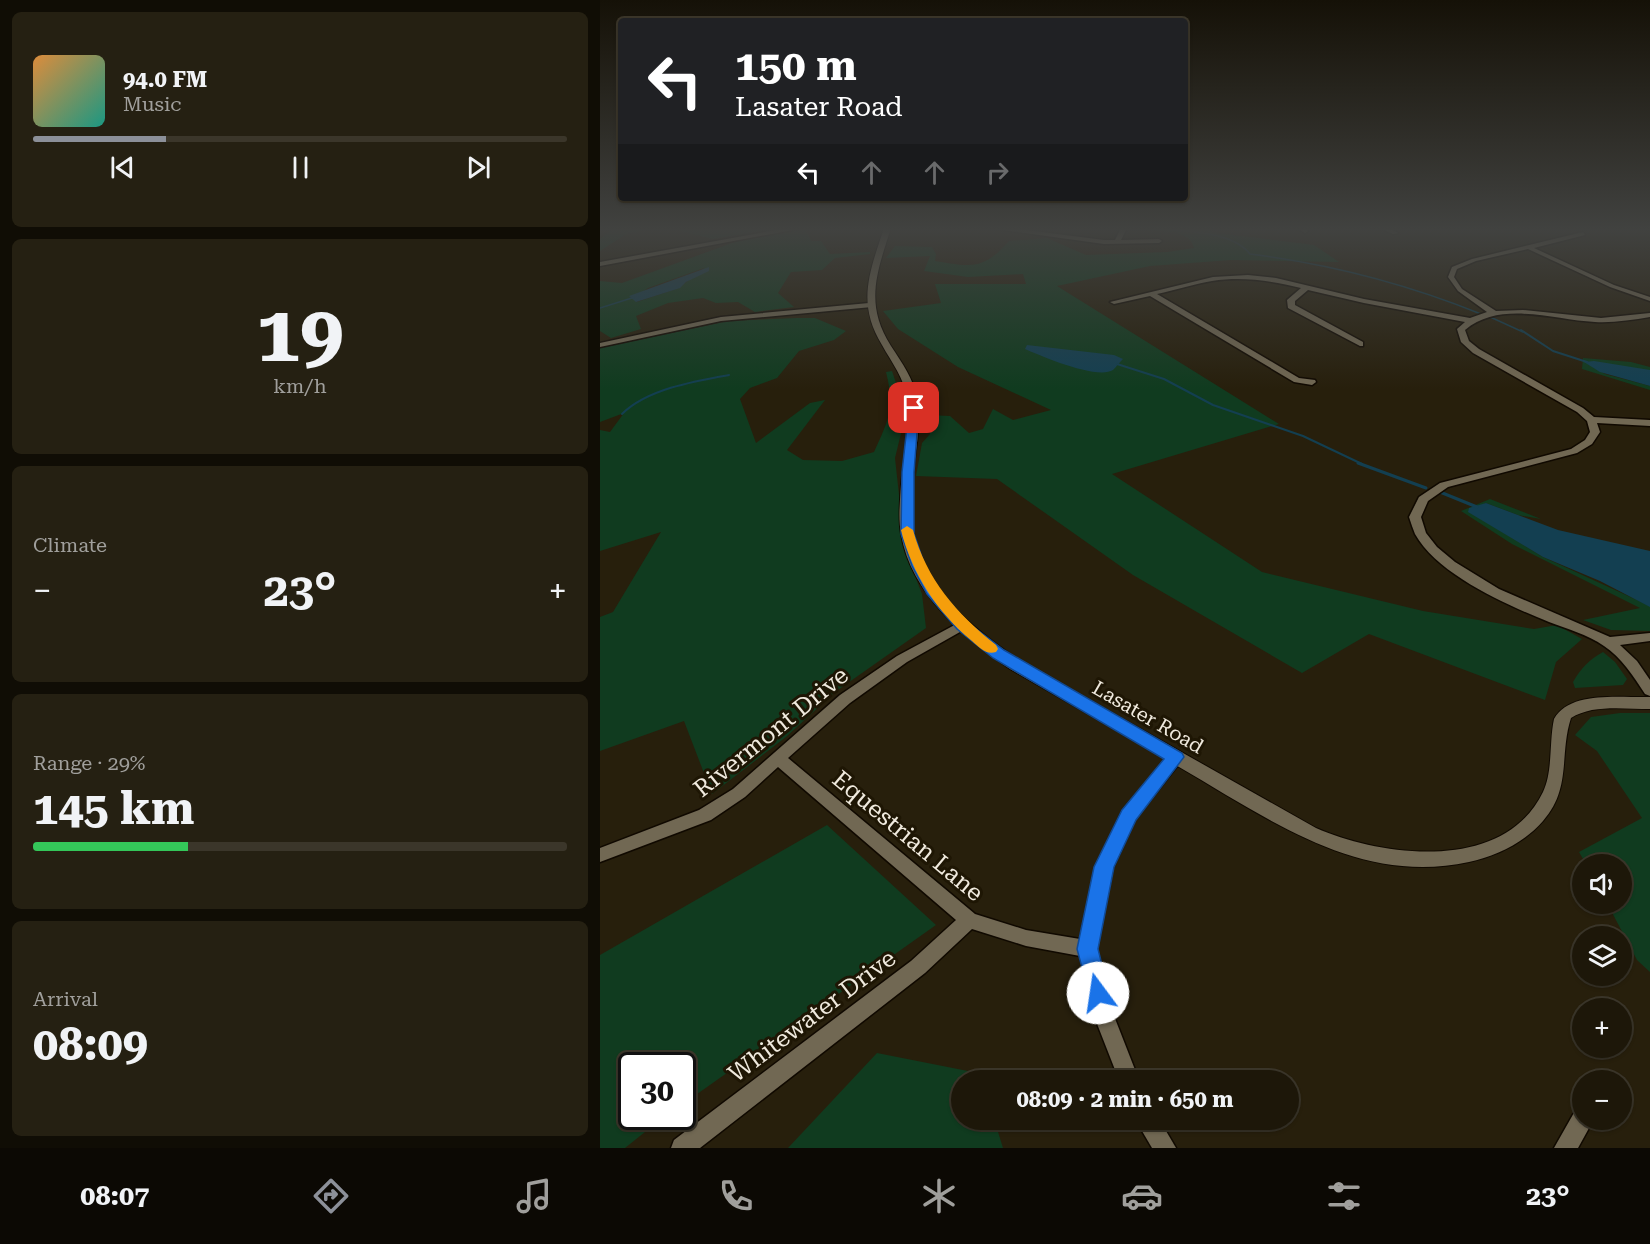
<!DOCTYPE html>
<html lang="en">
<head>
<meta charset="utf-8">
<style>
  body { margin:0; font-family:"Roboto Serif",serif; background:#252012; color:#f1f3f6; height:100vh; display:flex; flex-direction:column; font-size:22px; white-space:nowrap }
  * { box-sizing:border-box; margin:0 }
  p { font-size:20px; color:#a09f9c }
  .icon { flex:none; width:33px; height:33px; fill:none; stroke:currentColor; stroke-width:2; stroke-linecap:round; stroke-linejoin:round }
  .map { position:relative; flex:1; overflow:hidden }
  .panel { display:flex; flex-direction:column; gap:12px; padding:12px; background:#100d05; width:600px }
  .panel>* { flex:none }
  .banner { position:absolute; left:18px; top:18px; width:570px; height:183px; border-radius:6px; box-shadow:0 2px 4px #0004,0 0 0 2px #3b362a; background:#202124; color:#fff; overflow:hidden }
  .fabs { position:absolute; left:972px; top:854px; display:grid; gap:12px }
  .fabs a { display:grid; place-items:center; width:60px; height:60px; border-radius:50%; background:#1d1709; box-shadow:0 2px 4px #0004,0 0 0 2px #3b362a; font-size:30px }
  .speed { position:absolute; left:18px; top:1052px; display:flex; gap:12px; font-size:30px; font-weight:700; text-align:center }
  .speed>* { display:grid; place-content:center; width:78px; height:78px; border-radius:50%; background:#1d1709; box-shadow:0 2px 4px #0004,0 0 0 2px #3b362a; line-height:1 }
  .speed .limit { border:3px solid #111; border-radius:9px; background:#fff; color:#111 }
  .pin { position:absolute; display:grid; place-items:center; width:51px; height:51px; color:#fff; margin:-26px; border-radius:12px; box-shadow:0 3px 9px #0006 }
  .me { position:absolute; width:66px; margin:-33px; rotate:346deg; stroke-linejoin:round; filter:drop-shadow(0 0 4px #0008) }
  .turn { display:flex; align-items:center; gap:21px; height:126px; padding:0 18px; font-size:27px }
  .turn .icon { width:78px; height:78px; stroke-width:2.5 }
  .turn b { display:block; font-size:42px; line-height:51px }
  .lanes { display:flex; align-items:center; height:57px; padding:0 18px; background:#0003; justify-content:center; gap:30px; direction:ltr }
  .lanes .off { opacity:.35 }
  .big { font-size:45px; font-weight:700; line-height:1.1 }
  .panel .card { flex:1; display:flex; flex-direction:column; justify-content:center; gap:9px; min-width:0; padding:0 21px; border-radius:9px; background:#252012 }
  .panel .dial { align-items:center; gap:0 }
  .dial b { font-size:78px; line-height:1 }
  .song { display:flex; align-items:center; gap:18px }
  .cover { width:72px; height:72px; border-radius:9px; background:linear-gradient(135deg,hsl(30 70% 55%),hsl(170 70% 35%)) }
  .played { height:6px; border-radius:3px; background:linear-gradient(90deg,#8c9099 25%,#3b362a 25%) }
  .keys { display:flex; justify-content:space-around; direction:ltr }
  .heat { display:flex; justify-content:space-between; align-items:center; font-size:33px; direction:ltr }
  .charge { height:9px; border-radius:4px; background:linear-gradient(90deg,#34c759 29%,#3b362a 0) }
  .trip { position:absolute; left:351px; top:1070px; width:348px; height:60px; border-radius:30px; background:#1d1709; box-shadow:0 2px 4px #0004,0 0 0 2px #3b362a; font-weight:700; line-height:60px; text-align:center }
  .menu { display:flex; height:96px; justify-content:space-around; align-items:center; background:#0c0904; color:#a09f9c }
  .menu .icon { width:42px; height:42px }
  .menu .selected { color:#8c9099 }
  .menu b { font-size:27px; color:#f1f3f6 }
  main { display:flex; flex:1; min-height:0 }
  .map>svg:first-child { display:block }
  .green { fill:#103b1f; fill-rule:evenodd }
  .water { fill:#133f51 }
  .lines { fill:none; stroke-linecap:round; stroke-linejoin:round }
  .stream-far2 { stroke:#133f51; stroke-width:1.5 }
  .stream-far1 { stroke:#133f51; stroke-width:2 }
  .stream { stroke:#133f51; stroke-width:3 }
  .minor-casing { stroke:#100900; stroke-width:3 }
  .tertiary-casing { stroke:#100900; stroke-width:2 }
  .minor { fill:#716853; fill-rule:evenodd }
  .tertiary { fill:#716853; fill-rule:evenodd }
  .route { fill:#1a73e8; stroke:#114b97; stroke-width:1.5 }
  .slow { fill:#f59e0b }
  .labels { text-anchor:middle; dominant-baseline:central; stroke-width:6; stroke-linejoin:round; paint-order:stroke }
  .street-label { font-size:20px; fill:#f0eade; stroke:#1e1604 }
  .near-street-label { font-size:24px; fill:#f0eade; stroke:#1e1604 }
</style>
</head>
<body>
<main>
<section class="panel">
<div class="card">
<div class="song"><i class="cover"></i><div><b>94.0 FM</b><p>Music</p></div></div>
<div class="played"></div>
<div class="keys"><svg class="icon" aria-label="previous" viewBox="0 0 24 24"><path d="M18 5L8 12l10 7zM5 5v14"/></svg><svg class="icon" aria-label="pause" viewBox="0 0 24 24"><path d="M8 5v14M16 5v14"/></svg><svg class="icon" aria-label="next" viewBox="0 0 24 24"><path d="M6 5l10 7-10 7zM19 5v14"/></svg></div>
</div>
<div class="card dial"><b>19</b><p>km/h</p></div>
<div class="card"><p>Climate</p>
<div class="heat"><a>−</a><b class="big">23°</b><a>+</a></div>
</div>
<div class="card"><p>Range · 29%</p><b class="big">145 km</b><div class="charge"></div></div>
<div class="card"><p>Arrival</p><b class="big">08:09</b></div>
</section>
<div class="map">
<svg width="1050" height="1148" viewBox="0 0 1050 1148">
  <rect width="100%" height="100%" fill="#271f0c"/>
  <g class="green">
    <polygon points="14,228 53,228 26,234 0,251 0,239"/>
    <polygon points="69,228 176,228 113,239"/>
    <path d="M540,228h64l12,5 98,12 25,17 -108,-2 -81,6 -93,20 222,138 -167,50 150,98 161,39 111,18 23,-4 25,14 -26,23 -11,38 -176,-66 -67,39 -169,-98 -136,-96 -81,-3 6,-33 8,-9 -2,-19 22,1 19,17 14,-4 10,-20 20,11 38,-10 -93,-43 -60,-38 -15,-18 58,-8 -6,-19h91l-3,-10 -55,3 -44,-6 6,-15 -44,2 9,-12 37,1 4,7 -1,7c36,6 49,9 74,-20l38,-3 39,17 81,-3 27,-4c-4,-22 -46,-16 -63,-18z"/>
    <path d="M206,229l5,12h10l9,13 40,-2v2l-35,4 -13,12 -31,2 -13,21 16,14 -39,5 -17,-10 -22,1 -13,-5 -35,5 -32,13 5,13 -30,9 -11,-7v-50l22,2 121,-44zM104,268l-25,20 -42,14 -4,-4 15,-10z"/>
    <path d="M196,318h19l31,13 -12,9 -35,11 -22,27 -27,10 -10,11 16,44 54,-40 15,-3 -38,50 16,10 39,1 32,-9c15,-33 21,-44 12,-80l6,-1 14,42 -11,45 10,92 17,44 4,34 -91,64 -49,45 -74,57 -28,-73 -84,30v-134l13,-5 48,-80 -61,19v-121l10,2 14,-19 -24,9v-74l128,-27z"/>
    <polygon points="983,358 1031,362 1050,367 1050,371 985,362 1005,374 1050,386 1050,390 982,369"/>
    <polygon points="890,499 941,519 918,515 886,503 868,511 943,557 1050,606 1050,631 1011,630 983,620 1040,608 912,544 861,511"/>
    <path d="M1003,652l12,10 12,17 -4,6 -48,3 -2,-6c8,-14 16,-22 30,-30z"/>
    <polygon points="1020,713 1050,713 1050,972 1037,960 1007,903 1022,903 1022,864 986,864 979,852 1042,818 997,751 975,735 991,717"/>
    <polygon points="227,825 336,925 83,1104 82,1065 32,1065 32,1116 65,1116 25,1148 0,1148 0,955"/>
    <polygon points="277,1053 378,1073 380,1080 362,1080 362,1119 394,1119 403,1148 188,1148"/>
  </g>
  <g class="water">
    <polygon points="109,267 109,271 86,282 80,288 36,302 29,296"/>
    <path d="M427,345l87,10 9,4c-3,3 -7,8 -10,11 -16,10 -72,-14 -88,-21z"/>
    <polygon points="994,361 1050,370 1050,386 1000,372 984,362"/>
    <polygon points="886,503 958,530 1050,551 1050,607 1000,581 943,557 868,512 869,508"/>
  </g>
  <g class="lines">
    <g class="stream-far2">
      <path d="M554,228c29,4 77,2 96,26 80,10 157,30 231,60"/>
      <polyline points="0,308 35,297"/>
      <polyline points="888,316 923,332"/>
    </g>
    <g class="stream-far1">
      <polyline points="921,330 953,351 987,362"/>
      <polyline points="517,364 564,379 613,405 703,436 762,464"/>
      <path d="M22,414c25,-25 73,-33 107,-39"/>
    </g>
    <g class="stream">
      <polyline points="758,463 826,488"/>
      <polyline points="840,492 877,507"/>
    </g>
    <g class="minor-casing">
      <g id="minor">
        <polygon points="187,228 203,228 0,266 0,262"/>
        <polygon points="389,228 410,228 504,240 515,240 521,228 527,228 521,240 559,239 562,241 559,243 504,244"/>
        <polygon points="697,228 705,228 708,231 705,233"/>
        <polygon points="780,228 789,228 798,233 793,234"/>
        <path d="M983,232l2,3 -51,13 80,37 36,12v4l-40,-14 -82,-38 -52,12 -19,8 -3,8 8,12 34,22 27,-1 78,8 49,-5v4c-18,3 -37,6 -55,5 -42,-2 -94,-22 -130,8l4,11 10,8 104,59 11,9 56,3v6l-53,-3 3,9 -8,12 -15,9 -129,34 -20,14 -7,16 5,16 11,14 18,15 44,27 111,48 40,-4v8l-30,4 17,16 13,19v16l-5,-2c-12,-18 -23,-36 -41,-48 -17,-12 -37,-17 -55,-24 -42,-17 -111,-47 -134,-88 -2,-5 -4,-11 -6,-17l10,-20 21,-14 131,-34 14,-9 5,-8 -3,-11 -10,-9 -104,-59 -12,-11 -4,-13 8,-7 -101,-19 -56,-13 -13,11v4l68,37v4h-3l-72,-38 -1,-8 14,-12c-29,-7 -58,-12 -89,-7 -18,3 -37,9 -55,13l142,84 16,2 1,2 -4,3 -18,-3 -144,-86 -36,8 -4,-2 103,-25 35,-2 28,3 88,21 106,19 17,-6 -29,-21 -10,-14 4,-10 20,-8z"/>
        <polygon points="269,303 273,305 272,307 121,321 0,347 0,343 121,317"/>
        <polygon points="362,621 368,625 367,628 307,662 250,703 188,758 375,914 426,930 480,939 498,862 523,810 571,753 576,751 581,753 584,757 581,761 535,819 513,867 496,949 514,1016 539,1080 519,1080 494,1016 480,956 426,946 372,929 325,973 100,1148 71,1148 74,1140 311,961 356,920 178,767 145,797 111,820 0,862 0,848 99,810 133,789 240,695 297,656"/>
        <polygon points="982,1108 982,1119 994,1119 978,1148 954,1148 975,1111"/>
        <polygon points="535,1119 559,1119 576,1148 552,1148"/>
      </g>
    </g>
    <g class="tertiary-casing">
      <path id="tertiary" d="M284,228h7c-14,44 -27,76 0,118 11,17 23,33 26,53 5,26 -2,51 -4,77 -1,20 -4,41 1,60 12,57 61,94 106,125l296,167c66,29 188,45 227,-36 10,-21 6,-50 11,-73 16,-29 67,-21 96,-22v12c-25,0 -58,-5 -79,9 -12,37 1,70 -28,103 -19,22 -47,35 -74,41 -110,24 -200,-43 -290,-95 -56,-33 -113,-66 -169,-98 -47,-33 -99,-75 -109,-135 -3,-16 -1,-33 0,-50 3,-28 11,-57 6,-86 -3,-20 -15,-35 -25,-53 -26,-42 -12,-74 2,-117z"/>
    </g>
    <use href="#minor" class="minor"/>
    <use href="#tertiary" class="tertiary"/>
  </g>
  <linearGradient id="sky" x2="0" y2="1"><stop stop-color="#151107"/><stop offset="0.59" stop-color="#414240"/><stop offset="1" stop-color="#414240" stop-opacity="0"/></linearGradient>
  <rect width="1050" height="389" fill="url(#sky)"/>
  <polygon class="route" points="314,405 319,408 314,472 314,534 325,566 338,589 367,622 404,650 582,753 584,757 536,820 514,867 498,949 509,993 506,1001 498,1004 491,1001 477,949 494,867 522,810 564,759 393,658 357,629 327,594 312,566 301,534 302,472 309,408"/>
  <path class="slow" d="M307,526l6,4c14,50 43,83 83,115l2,4 -2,3c-10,3 -16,-4 -24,-11 -35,-29 -60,-67 -71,-111z"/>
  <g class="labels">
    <g class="street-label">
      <text transform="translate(548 717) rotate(30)">Lasater Road</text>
    </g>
    <g class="near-street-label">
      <text transform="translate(171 732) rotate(-39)">Rivermont Drive</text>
      <text transform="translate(308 836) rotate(40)">Equestrian Lane</text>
      <text transform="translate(212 1016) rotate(-37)">Whitewater Drive</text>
    </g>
  </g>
</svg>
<div class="fabs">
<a><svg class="icon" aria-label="sound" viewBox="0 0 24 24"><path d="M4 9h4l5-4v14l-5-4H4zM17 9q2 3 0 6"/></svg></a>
<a><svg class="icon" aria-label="layers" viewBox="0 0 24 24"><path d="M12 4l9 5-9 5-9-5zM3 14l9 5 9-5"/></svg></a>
<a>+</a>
<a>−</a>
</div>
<div class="speed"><div class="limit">30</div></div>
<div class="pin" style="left:314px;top:408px;background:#d93025"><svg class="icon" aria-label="arrive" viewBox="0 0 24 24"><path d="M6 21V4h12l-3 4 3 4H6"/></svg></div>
<svg class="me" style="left:498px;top:993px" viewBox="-20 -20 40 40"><circle r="19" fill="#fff"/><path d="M0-13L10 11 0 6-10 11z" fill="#1a73e8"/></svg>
<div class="trip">08:09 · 2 min · 650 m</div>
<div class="banner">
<div class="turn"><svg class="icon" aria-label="left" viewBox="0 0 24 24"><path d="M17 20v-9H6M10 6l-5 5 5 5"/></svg><div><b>150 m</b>Lasater Road</div></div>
<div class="lanes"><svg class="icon" aria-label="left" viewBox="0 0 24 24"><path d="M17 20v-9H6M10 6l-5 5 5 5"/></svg><svg class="icon off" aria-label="ahead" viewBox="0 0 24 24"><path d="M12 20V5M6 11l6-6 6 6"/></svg><svg class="icon off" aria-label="ahead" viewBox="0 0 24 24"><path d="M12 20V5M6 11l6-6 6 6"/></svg><svg class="icon off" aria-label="right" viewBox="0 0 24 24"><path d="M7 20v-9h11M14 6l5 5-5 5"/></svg></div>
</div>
</div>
</main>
<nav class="menu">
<b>08:07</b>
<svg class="icon selected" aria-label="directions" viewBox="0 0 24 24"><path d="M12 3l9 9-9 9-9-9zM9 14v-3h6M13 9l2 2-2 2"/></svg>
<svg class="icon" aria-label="music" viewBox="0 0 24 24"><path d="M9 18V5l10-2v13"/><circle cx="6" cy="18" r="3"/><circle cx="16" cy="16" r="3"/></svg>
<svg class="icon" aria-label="phone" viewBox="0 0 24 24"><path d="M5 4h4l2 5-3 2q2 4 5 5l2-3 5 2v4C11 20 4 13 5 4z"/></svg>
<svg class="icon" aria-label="climate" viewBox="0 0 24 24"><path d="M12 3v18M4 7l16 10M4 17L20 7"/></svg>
<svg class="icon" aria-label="car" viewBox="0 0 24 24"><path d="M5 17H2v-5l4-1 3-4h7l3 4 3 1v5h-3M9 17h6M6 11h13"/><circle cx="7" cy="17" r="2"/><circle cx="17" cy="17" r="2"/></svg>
<svg class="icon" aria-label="filters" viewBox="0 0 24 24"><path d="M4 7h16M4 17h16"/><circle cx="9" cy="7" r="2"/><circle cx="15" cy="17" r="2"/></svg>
<b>23°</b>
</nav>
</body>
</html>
